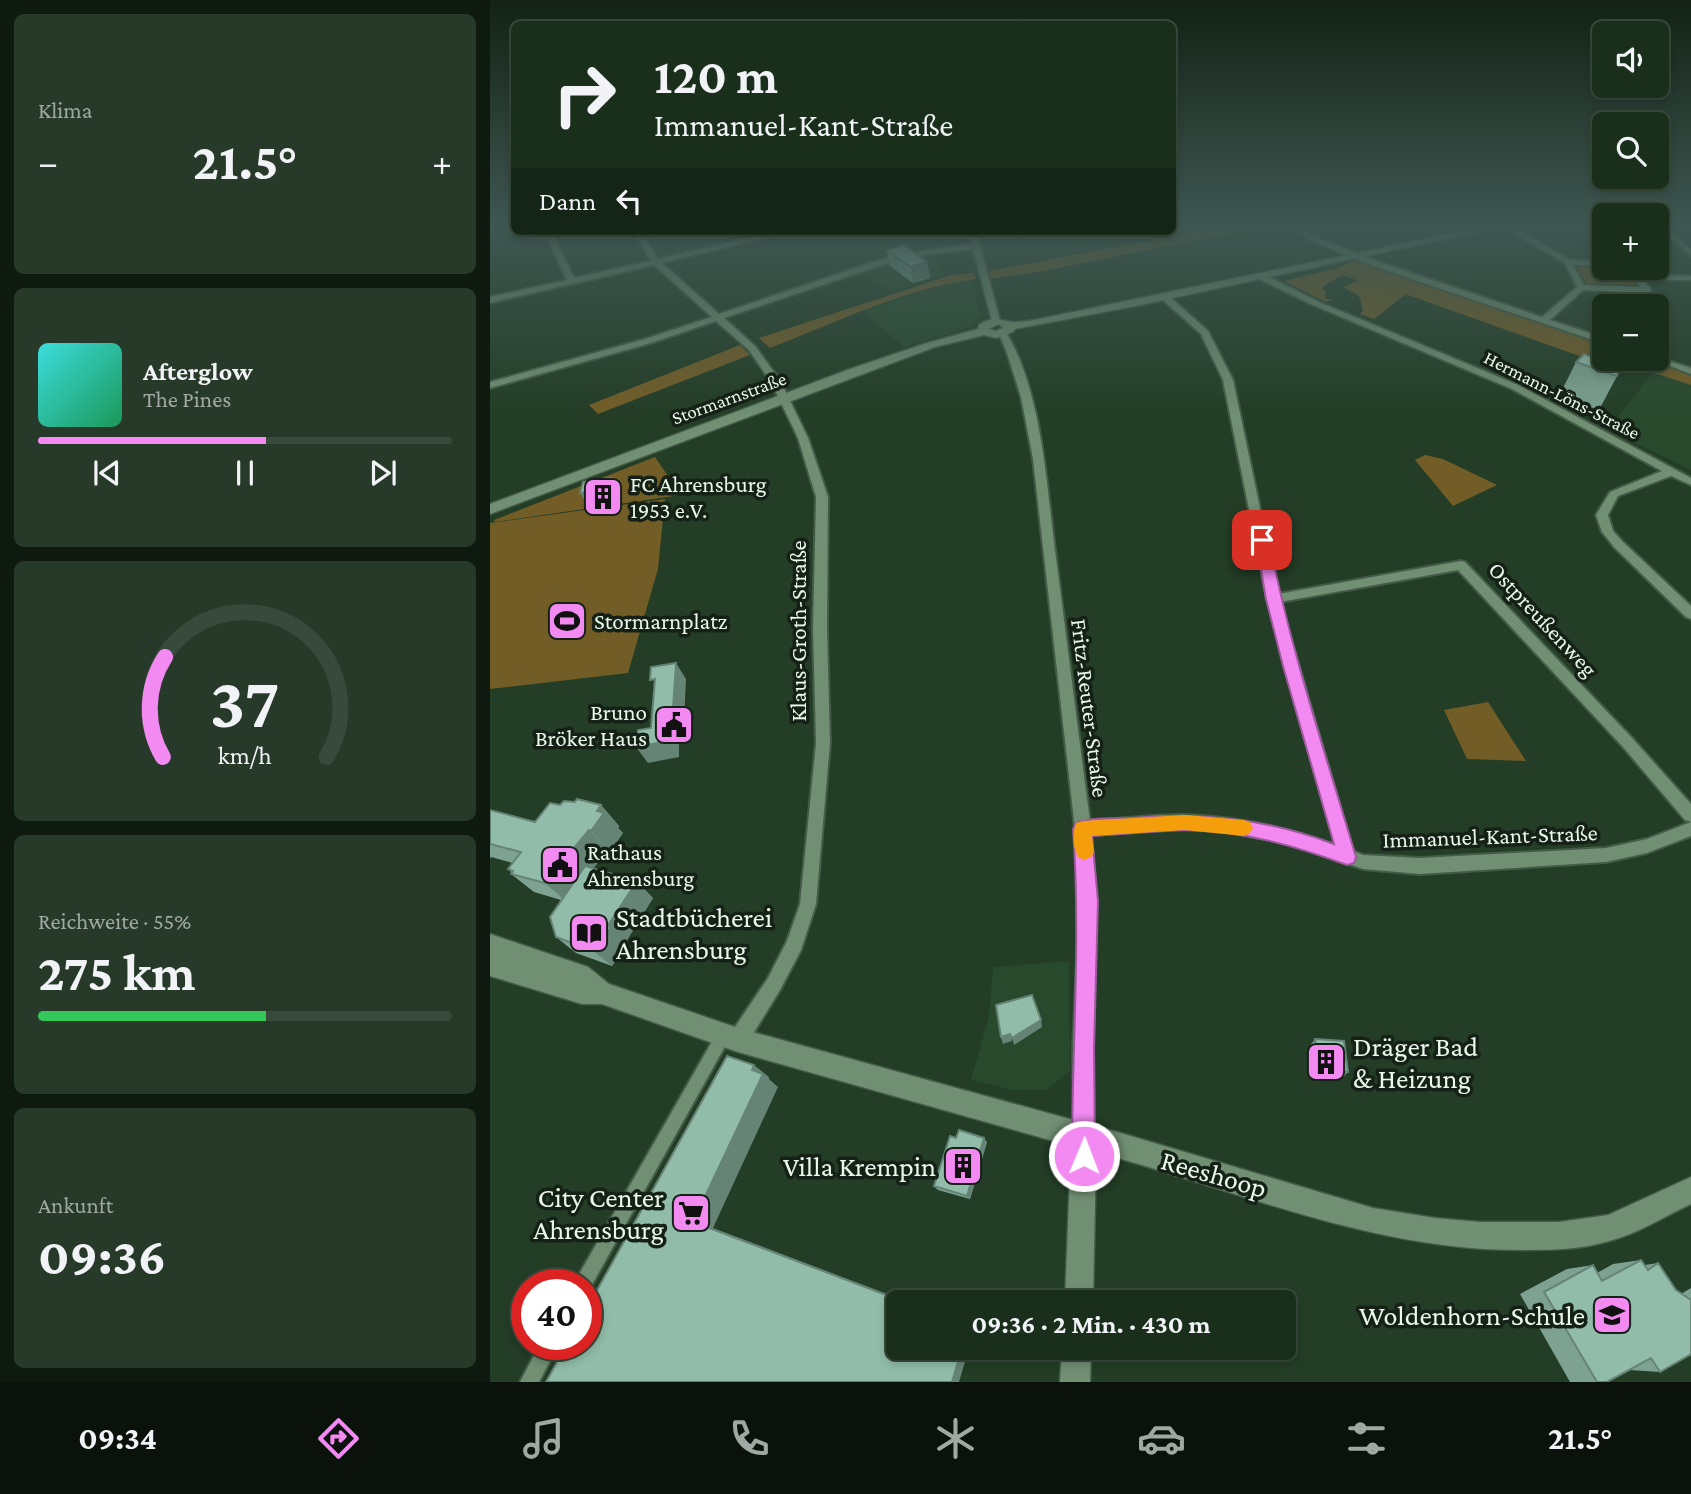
<!DOCTYPE html>
<html lang="de">
<head>
<meta charset="utf-8">
<style>
  body { margin:0; font-family:"Crimson Pro",serif; background:#273a29; color:#f1f3f6; height:100vh; display:flex; flex-direction:column; font-size:26px; white-space:nowrap }
  * { box-sizing:border-box; margin:0 }
  p { font-size:23px; color:#9fa8a3 }
  .icon { flex:none; width:38px; height:38px; fill:none; stroke:currentColor; stroke-width:2; stroke-linecap:round; stroke-linejoin:round }
  .map { position:relative; flex:1; overflow:hidden }
  .side { display:flex; flex-direction:column; gap:14px; padding:14px; background:#0e190f; width:490px }
  .side>* { flex:none }
  .hud { position:absolute; left:21px; top:21px; width:665px; height:214px; border-radius:10px; box-shadow:0 4px 10px #0003,0 0 0 2px #384a3b; background:#1a2e1c; color:#f1f3f6; overflow:hidden }
  .controls { position:absolute; left:1102px; top:21px; display:grid; gap:14px }
  .controls a { display:grid; place-items:center; width:77px; height:77px; border-radius:10px; background:#1a2e1c; box-shadow:0 4px 10px #0003,0 0 0 2px #384a3b; font-size:35px }
  .speed { position:absolute; left:21px; top:1269px; display:flex; gap:14px; font-size:35px; font-weight:700; text-align:center }
  .speed>* { display:grid; place-content:center; width:91px; height:91px; border-radius:50%; background:#1a2e1c; box-shadow:0 4px 10px #0003,0 0 0 2px #384a3b; line-height:1 }
  .speed .limit { border:10px solid #d22; background:#fff; color:#111 }
  .pin { position:absolute; display:grid; place-items:center; width:60px; height:60px; color:#fff; margin:-30px; border-radius:14px; box-shadow:0 4px 10px #0006 }
  .me { position:absolute; width:77px; margin:-38px; rotate:1deg; stroke-linejoin:round; filter:drop-shadow(0 0 5px #0008) }
  .turn { display:flex; align-items:center; gap:24px; height:147px; padding:0 28px; font-size:32px }
  .turn .icon { width:91px; height:91px; stroke-width:2.5 }
  .turn b { display:block; font-size:49px; line-height:60px }
  .then { display:flex; align-items:center; height:66px; padding:0 28px; background:#0003; gap:14px; font-size:26px }
  .big { font-size:52px; font-weight:700; line-height:1.1 }
  .side .tile { flex:1; display:flex; flex-direction:column; justify-content:center; gap:10px; min-width:0; padding:0 24px; border-radius:10px; background:#273a29 }
  .side .dial { align-items:center; gap:0 }
  .dial svg { height:182px; overflow:visible; fill:none; stroke:#384a3b; stroke-width:7; stroke-linecap:round; text-anchor:middle }
  .dial text { fill:#f1f3f6; stroke:none }
  .song { display:flex; align-items:center; gap:21px }
  .cover { width:84px; height:84px; border-radius:10px; background:linear-gradient(135deg,hsl(180 70% 55%),hsl(150 70% 35%)) }
  .played { height:7px; border-radius:4px; background:linear-gradient(90deg,#f28af2 55%,#384a3b 55%) }
  .keys { display:flex; justify-content:space-around; direction:ltr }
  .heat { display:flex; justify-content:space-between; align-items:center; font-size:38px; direction:ltr }
  .charge { height:10px; border-radius:5px; background:linear-gradient(90deg,#34c759 55%,#384a3b 0) }
  .trip { position:absolute; left:396px; top:1290px; width:410px; height:70px; border-radius:10px; background:#1a2e1c; box-shadow:0 4px 10px #0003,0 0 0 2px #384a3b; font-weight:700; line-height:70px; text-align:center }
  .tabs { display:flex; height:112px; justify-content:space-around; align-items:center; background:#0a120b; color:#9fa8a3 }
  .tabs .icon { width:49px; height:49px }
  .tabs .on { color:#f28af2 }
  .tabs b { font-size:32px; color:#f1f3f6 }
  main { display:flex; flex:1; min-height:0 }
  .map>svg:first-child { display:block }
  .built { fill:#28492c }
  .green { fill:#735d27 }
  .lines { fill:none; stroke-linecap:round; stroke-linejoin:round }
  .pedestrian-casing { stroke:#435b47; stroke-width:4 }
  .minor-casing { stroke:#435b47; stroke-width:4 }
  .tertiary-casing { stroke:#435b47; stroke-width:3 }
  .pedestrian { fill:#718f73; fill-rule:evenodd }
  .minor { fill:#718f73; fill-rule:evenodd }
  .tertiary { fill:#718f73; fill-rule:evenodd }
  .wall { fill:#7da291 }
  .shaded-wall { fill:#668476 }
  .building { fill:#91bca9; stroke:#668476; stroke-width:2 }
  .route { fill:#f28af2; stroke:#9d5a9d; stroke-width:2 }
  .slow { fill:#f59e0b }
  .labels { text-anchor:middle; dominant-baseline:central; stroke-width:7; stroke-linejoin:round; paint-order:stroke }
  .far-street-label { font-size:19px; fill:#e8f8e9; stroke:#152116 }
  .poi-label { font-size:23px; fill:#e8f8e9; stroke:#152116; text-anchor:start }
  .street-label { font-size:23px; fill:#e8f8e9; stroke:#152116 }
  .near-poi-label { font-size:28px; fill:#e8f8e9; stroke:#152116; text-anchor:end }
  .near-street-label { font-size:28px; fill:#e8f8e9; stroke:#152116 }
</style>
</head>
<body>
<main>
<section class="side">
<div class="tile"><p>Klima</p>
<div class="heat"><a>−</a><b class="big">21.5°</b><a>+</a></div>
</div>
<div class="tile">
<div class="song"><i class="cover"></i><div><b>Afterglow</b><p>The Pines</p></div></div>
<div class="played"></div>
<div class="keys"><svg class="icon" aria-label="previous" viewBox="0 0 24 24"><path d="M18 5L8 12l10 7zM5 5v14"/></svg><svg class="icon" aria-label="pause" viewBox="0 0 24 24"><path d="M8 5v14M16 5v14"/></svg><svg class="icon" aria-label="next" viewBox="0 0 24 24"><path d="M6 5l10 7-10 7zM19 5v14"/></svg></div>
</div>
<div class="tile dial"><svg viewBox="0 0 100 80">
<path d="M14 69A42 42 0 1 1 86 69"/>
<path d="M14 69A42 42 0 0 1 15 25" stroke="#f28af2"/>
<text x="50" y="56" font-size="32" font-weight="700">37</text>
<text x="50" y="72" font-size="11">km/h</text>
</svg></div>
<div class="tile"><p>Reichweite · 55%</p><b class="big">275 km</b><div class="charge"></div></div>
<div class="tile"><p>Ankunft</p><b class="big">09:36</b></div>
</section>
<div class="map">
<svg width="1201" height="1382" viewBox="0 0 1201 1382">
  <rect width="100%" height="100%" fill="#233d26"/>
  <g class="built">
    <polygon points="442,253 455,274 402,292 373,273 421,257"/>
    <polygon points="481,279 491,316 480,327 414,347 373,311 436,290"/>
    <polygon points="1163,372 1201,385 1201,470 1118,430"/>
    <polygon points="579,961 580,1071 556,1090 523,1090 481,1080 499,1017 503,967"/>
  </g>
  <g class="green">
    <polygon points="746,224 765,224 762,229 553,271 498,279 495,272"/>
    <polygon points="869,258 919,278 1115,345 1115,356 1101,352 1095,358 845,269"/>
    <polygon points="1086,265 1134,268 1150,288 1098,286"/>
    <polygon points="843,269 916,294 884,319 870,314 873,310 869,296 853,287 869,280 852,275 831,288 836,291 835,299 843,299 836,302 794,281"/>
    <path d="M484,273l2,6c-72,10 -139,43 -206,69l-11,-10 189,-62z"/>
    <polygon points="250,345 260,355 108,414 99,405"/>
    <polygon points="1122,359 1154,359 1201,375 1201,385"/>
    <polygon points="935,455 953,459 1007,485 963,506 925,460"/>
    <polygon points="165,457 191,495 5,522 4,520"/>
    <polygon points="175,499 168,569 138,673 0,689 0,523"/>
    <polygon points="998,702 1036,761 977,759 954,710"/>
  </g>
  <g class="lines">
    <g class="pedestrian-casing">
      <g id="pedestrian">
        <polygon points="233,1029 238,1031 240,1036 238,1041 99,1290 96,1291 96,1284 85,1284 87,1278 228,1031"/>
        <polygon points="50,1344 69,1344 49,1382 30,1382"/>
      </g>
    </g>
    <g class="minor-casing">
      <g id="minor">
        <polygon points="803,224 811,224 824,236 892,263 1052,317 1087,287 1075,263 1012,227 1012,224 1018,224 1080,260 1115,262 1115,266 1083,265 1094,285 1151,287 1137,268 1145,268 1150,275 1201,276 1201,280 1154,280 1161,290 1157,293 1093,290 1060,320 1115,338 1115,344 886,267 818,240"/>
        <polygon points="1167,224 1174,224 1201,250 1201,256"/>
        <polygon points="143,231 151,231 168,259 290,231 304,231 172,263 229,314 386,261 418,253 482,244 478,231 486,231 510,321 506,324 502,321 483,249 419,257 392,265 234,318 265,346 291,382 318,438 338,497 337,629 340,743 326,904 311,950 290,990 255,1047 248,1049 241,1047 239,1040 241,1033 278,978 297,941 310,904 326,743 323,629 326,497 308,438 281,382 259,350 226,321 161,343 0,388 0,382 155,339 222,317 164,265 0,303 0,297 77,280 57,238 49,239 45,237 46,235 62,233 84,278 161,261"/>
        <polygon points="767,274 773,274 829,302 1028,385 1201,478 1201,485 1181,476 1128,496 1118,515 1123,531 1132,541 1201,606 1201,619 1196,617 1124,547 1112,532 1106,515 1120,492 1172,471 1022,389 823,305 767,278"/>
        <path d="M673,296h6l39,35 25,49 45,214 183,-33 4,1 168,177 58,65v18l-6,-2 -62,-73 -165,-177 -178,32 73,249 10,4 57,3 186,-10 41,-9 44,-17v14l-44,17 -41,9 -186,12 -57,-5 -67,-24 -69,-13 -42,-3 -94,6 5,65 -3,149 1,87 -3,7 -7,3 -7,-3 -3,-7 -1,-87 7,-149 -5,-71 -42,-370 -12,-62 -15,-47 -7,-16 1,-2h6c36,61 40,149 49,218 12,91 23,181 35,271 32,-2 65,-7 97,-6 51,2 101,13 148,30l-68,-246 -44,-219 -22,-46 -38,-34z"/>
        <polygon points="1167,357 1201,368 1201,374 1161,359 1167,359"/>
      </g>
    </g>
    <g class="tertiary-casing">
      <g id="tertiary">
        <path d="M1006,224h19l-379,82 -121,23 -2,3 -17,6 -12,-3 -49,12 -445,167v-10l360,-135 77,-26 51,-14 1,-4c15,-11 23,-3 38,-3 18,-1 38,-7 56,-10zM509,324l4,4 -7,3 -7,-2z"/>
        <path d="M0,934l98,33 21,17 129,44 386,106 249,74 62,10 45,4h79l49,-7 83,-38v27c-26,12 -54,30 -82,37 -29,9 -60,9 -90,9 -147,0 -282,-60 -423,-98l-3,150h-28l6,-156 -333,-94 -136,-48h-20l-92,-28z"/>
        <polygon points="572,1348 601,1348 600,1382 570,1382"/>
      </g>
    </g>
    <use href="#pedestrian" class="pedestrian"/>
    <use href="#minor" class="minor"/>
    <use href="#tertiary" class="tertiary"/>
  </g>
  <g class="wall">
    <polygon points="397,251 437,262 440,278 423,283 400,266"/>
    <polygon points="1086,362 1127,376 1109,410 1069,396"/>
    <polygon points="70,805 111,805 129,826 128,828 133,833 120,851 118,849 103,869 163,898 137,940 138,944 122,966 86,953 66,937 71,900 44,892 21,874 22,873 18,869 23,863 1,857 0,859 0,810 45,822"/>
    <polygon points="825,1039 858,1072 852,1078 824,1077 820,1046"/>
    <polygon points="466,1138 497,1142 480,1199 448,1190 444,1186"/>
    <polygon points="1151,1260 1155,1265 1168,1263 1186,1290 1191,1294 1201,1288 1201,1355 1170,1372 1139,1370 1117,1382 1080,1382 1030,1294 1077,1269 1103,1265 1107,1273 1123,1264"/>
  </g>
  <g class="shaded-wall">
    <polygon points="437,262 440,278 423,283 421,267"/>
    <polygon points="122,478 129,489 127,501 97,505 90,493"/>
    <polygon points="186,663 196,679 193,741 189,742 189,757 158,763 146,747 178,726"/>
    <polygon points="111,805 129,826 128,828 133,833 120,851 101,831 107,811"/>
    <polygon points="99,830 118,849 77,902 55,883"/>
    <polygon points="147,881 163,898 137,940 138,944 122,966 103,951"/>
    <polygon points="551,1020 552,1027 524,1045 522,1038"/>
    <polygon points="520,1034 522,1041 513,1044 511,1037"/>
    <polygon points="264,1065 279,1077 279,1079 288,1087 223,1228 418,1302 415,1302 203,1222"/>
    <polygon points="494,1138 497,1142 480,1199 477,1196"/>
    <polygon points="472,1348 479,1348 469,1382 462,1382"/>
  </g>
  <g class="building">
    <polygon points="414,245 437,262 421,267 397,251"/>
    <polygon points="1094,354 1130,367 1127,376 1086,362"/>
    <polygon points="122,478 120,489 90,493 93,482"/>
    <polygon points="186,663 182,725 178,726 178,741 146,747 148,730 161,728 165,679 160,680 161,667"/>
    <polygon points="87,799 111,805 107,811 114,813 101,831 99,830 55,883 21,874 23,871 18,869 31,852 0,844 0,810 45,822 60,803 70,805 74,801 85,802"/>
    <polygon points="95,866 147,881 119,924 120,929 103,951 66,937 60,917"/>
    <polygon points="542,995 551,1020 522,1038 520,1034 511,1037 506,1005"/>
    <polygon points="825,1039 854,1041 858,1072 829,1070"/>
    <polygon points="237,1056 264,1065 262,1070 273,1074 203,1222 415,1302 408,1302 408,1348 472,1348 462,1382 56,1382 77,1344 96,1344 96,1310"/>
    <polygon points="469,1130 494,1138 477,1196 444,1186 460,1136 466,1138"/>
    <polygon points="1151,1260 1158,1270 1168,1263 1186,1290 1201,1300 1201,1354 1170,1372 1161,1358 1117,1382 1107,1382 1054,1292 1103,1265 1112,1281"/>
  </g>
  <linearGradient id="sky" x2="0" y2="1"><stop stop-color="#132215"/><stop offset="0.54" stop-color="#3f5752"/><stop offset="1" stop-color="#3f5752" stop-opacity="0"/></linearGradient>
  <rect width="1201" height="417" fill="url(#sky)"/>
  <path class="route" d="M772,536l7,4c21,108 56,212 87,317l-2,6 -7,2c-52,-19 -106,-35 -163,-35 -30,1 -61,4 -92,6l6,65 -4,148 1,107 -3,8 -8,3 -9,-3 -3,-8c0,-109 9,-219 1,-327l3,-6c16,-6 37,-4 54,-5 74,-5 135,0 204,26l-51,-178 -17,-67 -10,-59z"/>
  <path class="slow" d="M695,815l59,5 6,2 3,6 -3,5 -6,3 -59,-6 -93,6 2,16 -3,5 -7,3 -6,-3c-5,-9 -6,-24 -2,-34l7,-2z"/>
  <defs>
    <g id="building-square" transform="scale(2.0125)"><rect x="-9" y="-9" width="18" height="18" rx="4" fill="#f28af2" stroke="#152116"/><path d="M-4-6H4V6H1V3H-1V6H-4ZM-2.5-4.3h1.7v1.8h-1.7ZM.8-4.3h1.7v1.8H.8ZM-2.5-1h1.7V.8h-1.7ZM.8-1h1.7V.8H.8Z" fill="#111"/></g>
    <g id="stadium-square" transform="scale(2.0125)"><rect x="-9" y="-9" width="18" height="18" rx="4" fill="#f28af2" stroke="#152116"/><path d="M0-5a6.5 5 0 1 0 0 10a6.5 5 0 1 0 0-10ZM-3.5-1.8h7v3.6h-7Z" fill="#111"/></g>
    <g id="civic-square" transform="scale(2.0125)"><rect x="-9" y="-9" width="18" height="18" rx="4" fill="#f28af2" stroke="#152116"/><path d="M-.6-6.5H3V-4.5H.6V-3L4-1V1h2V6H-6V1h2V-1L-.6-3ZM-1.2 2.5V6h2.4V2.5Z" fill="#111"/></g>
    <g id="library-square" transform="scale(2.0125)"><rect x="-9" y="-9" width="18" height="18" rx="4" fill="#f28af2" stroke="#152116"/><path d="M-6-4Q-3-5.5-.7-3.5V5Q-3 3-6 4ZM6-4Q3-5.5 .7-3.5V5Q3 3 6 4Z" fill="#111"/></g>
    <g id="supermarket-square" transform="scale(2.0125)"><rect x="-9" y="-9" width="18" height="18" rx="4" fill="#f28af2" stroke="#152116"/><path d="M-6-5.5h2.5l.6 2H6L4.5 2H-2.5L-4.4-4H-6ZM-1.5 3.2a1.3 1.3 0 1 0 .1 0ZM3 3.2a1.3 1.3 0 1 0 .1 0Z" fill="#111"/></g>
    <g id="school-square" transform="scale(2.0125)"><rect x="-9" y="-9" width="18" height="18" rx="4" fill="#f28af2" stroke="#152116"/><path d="M0-5L7-2L0 1L-7-2ZM-4 1L0 2.5L4 1V4Q0 6-4 4Z" fill="#111"/></g>
  </defs>
  <g fill-rule="evenodd">
    <use href="#building-square" x="113" y="497"/>
    <use href="#stadium-square" x="77" y="621"/>
    <use href="#civic-square" x="184" y="725"/>
    <use href="#civic-square" x="70" y="865"/>
    <use href="#library-square" x="99" y="933"/>
    <use href="#building-square" x="836" y="1062"/>
    <use href="#building-square" x="473" y="1166"/>
    <use href="#supermarket-square" x="201" y="1213"/>
    <use href="#school-square" x="1122" y="1315"/>
  </g>
  <g class="labels">
    <g class="far-street-label">
      <text transform="translate(1072 395) rotate(27)">Hermann-Löns-Straße</text>
      <text transform="translate(239 398) rotate(-20)">Stormarnstraße</text>
    </g>
    <g class="poi-label">
      <text x="140" y="484">FC Ahrensburg<tspan x="140" dy="26">1953 e.V.</tspan></text>
      <text x="104" y="621">Stormarnplatz</text>
      <text x="157" y="712" text-anchor="end">Bruno<tspan x="157" dy="26">Bröker Haus</tspan></text>
      <text x="97" y="852">Rathaus<tspan x="97" dy="26">Ahrensburg</tspan></text>
    </g>
    <g class="street-label">
      <text transform="translate(1053 619) rotate(47)">Ostpreußenweg</text>
      <text transform="translate(308 631) rotate(-90)">Klaus-Groth-Straße</text>
      <text transform="translate(600 708) rotate(83)">Fritz-Reuter-Straße</text>
      <text transform="translate(1000 836) rotate(-2)">Immanuel-Kant-Straße</text>
    </g>
    <g class="near-poi-label">
      <text x="126" y="917" text-anchor="start">Stadtbücherei<tspan x="126" dy="32">Ahrensburg</tspan></text>
      <text x="863" y="1046" text-anchor="start">Dräger Bad<tspan x="863" dy="32">&amp; Heizung</tspan></text>
      <text x="446" y="1166">Villa Krempin</text>
      <text x="174" y="1197">City Center<tspan x="174" dy="32">Ahrensburg</tspan></text>
      <text x="1095" y="1315">Woldenhorn-Schule</text>
    </g>
    <g class="near-street-label">
      <text transform="translate(724 1174) rotate(16)">Reeshoop</text>
    </g>
  </g>
</svg>
<div class="controls">
<a><svg class="icon" aria-label="sound" viewBox="0 0 24 24"><path d="M4 9h4l5-4v14l-5-4H4zM17 9q2 3 0 6"/></svg></a>
<a><svg class="icon" aria-label="search" viewBox="0 0 24 24"><circle cx="10" cy="10" r="6"/><path d="M15 15l6 6"/></svg></a>
<a>+</a>
<a>−</a>
</div>
<div class="speed"><div class="limit">40</div></div>
<div class="pin" style="left:772px;top:540px;background:#d93025"><svg class="icon" aria-label="arrive" viewBox="0 0 24 24"><path d="M6 21V4h12l-3 4 3 4H6"/></svg></div>
<svg class="me" style="left:594px;top:1156px" viewBox="-20 -20 40 40"><circle r="17" fill="#f28af2" stroke="#fff" stroke-width="3"/><path d="M0-11L8 9 0 5-8 9z" fill="#fff"/></svg>
<div class="trip">09:36 · 2 Min. · 430 m</div>
<div class="hud">
<div class="turn"><svg class="icon" aria-label="right" viewBox="0 0 24 24"><path d="M7 20v-9h11M14 6l5 5-5 5"/></svg><div><b>120 m</b>Immanuel-Kant-Straße</div></div>
<div class="then">Dann<svg class="icon" aria-label="left" viewBox="0 0 24 24"><path d="M17 20v-9H6M10 6l-5 5 5 5"/></svg></div>
</div>
</div>
</main>
<nav class="tabs">
<b>09:34</b>
<svg class="icon on" aria-label="directions" viewBox="0 0 24 24"><path d="M12 3l9 9-9 9-9-9zM9 14v-3h6M13 9l2 2-2 2"/></svg>
<svg class="icon" aria-label="music" viewBox="0 0 24 24"><path d="M9 18V5l10-2v13"/><circle cx="6" cy="18" r="3"/><circle cx="16" cy="16" r="3"/></svg>
<svg class="icon" aria-label="phone" viewBox="0 0 24 24"><path d="M5 4h4l2 5-3 2q2 4 5 5l2-3 5 2v4C11 20 4 13 5 4z"/></svg>
<svg class="icon" aria-label="climate" viewBox="0 0 24 24"><path d="M12 3v18M4 7l16 10M4 17L20 7"/></svg>
<svg class="icon" aria-label="car" viewBox="0 0 24 24"><path d="M5 17H2v-5l4-1 3-4h7l3 4 3 1v5h-3M9 17h6M6 11h13"/><circle cx="7" cy="17" r="2"/><circle cx="17" cy="17" r="2"/></svg>
<svg class="icon" aria-label="filters" viewBox="0 0 24 24"><path d="M4 7h16M4 17h16"/><circle cx="9" cy="7" r="2"/><circle cx="15" cy="17" r="2"/></svg>
<b>21.5°</b>
</nav>
</body>
</html>
